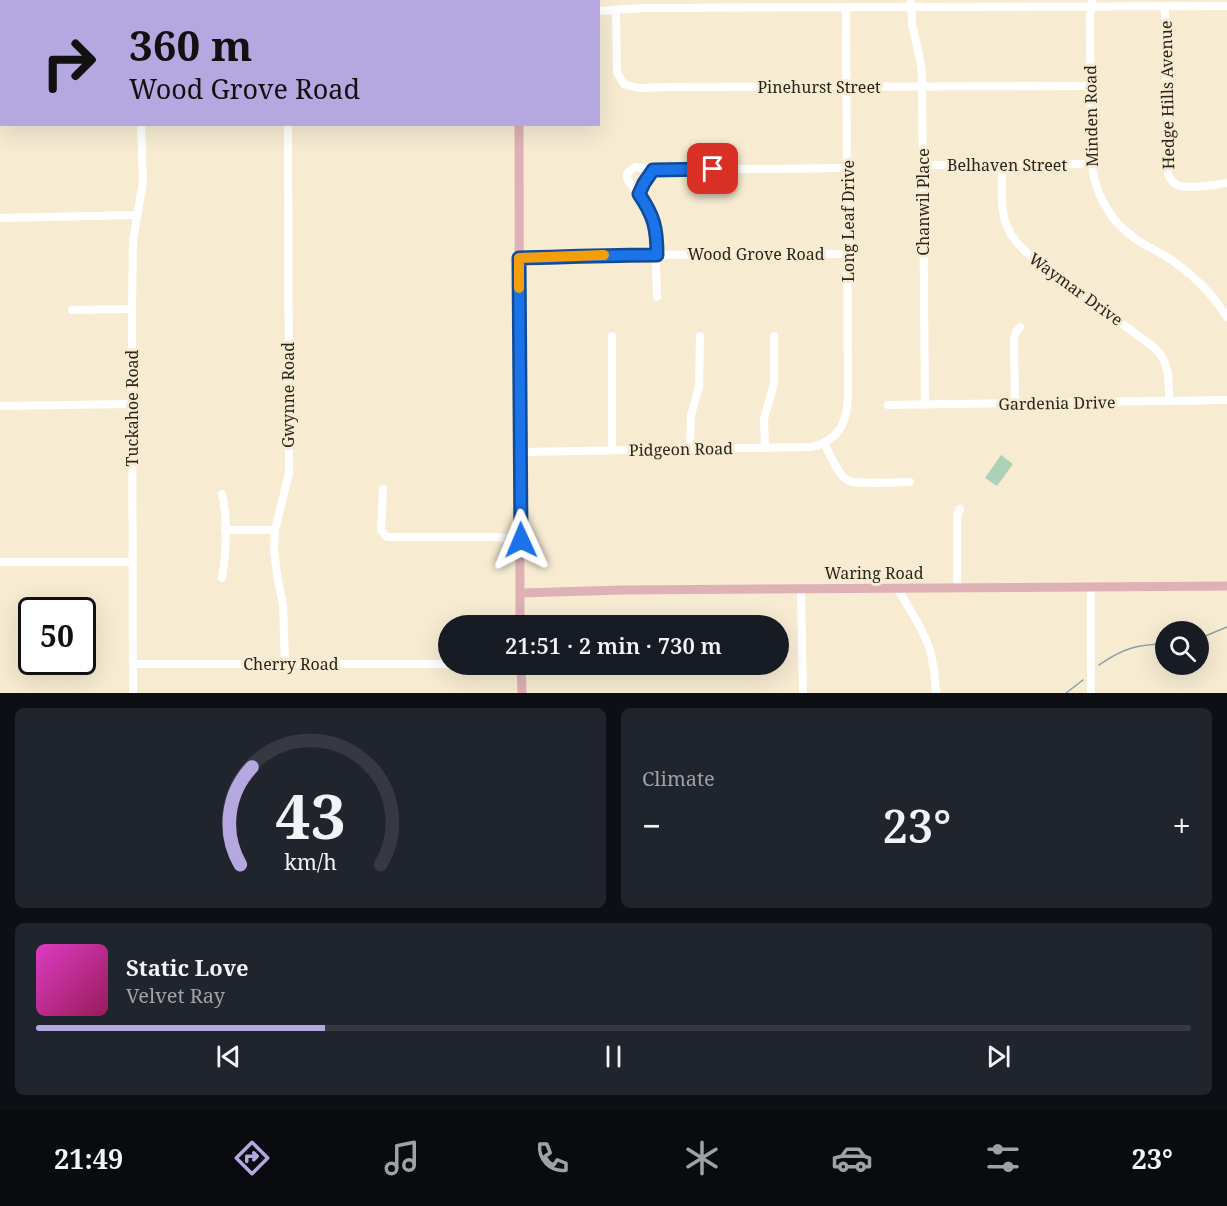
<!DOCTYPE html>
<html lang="en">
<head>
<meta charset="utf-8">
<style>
  body { margin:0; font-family:"Noto Serif",serif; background:#20242c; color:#f1f3f6; height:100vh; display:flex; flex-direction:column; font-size:22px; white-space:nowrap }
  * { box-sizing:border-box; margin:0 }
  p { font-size:20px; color:#9ea1a6 }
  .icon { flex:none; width:33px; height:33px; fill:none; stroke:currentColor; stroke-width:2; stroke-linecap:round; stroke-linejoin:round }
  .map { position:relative; height:693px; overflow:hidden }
  .drawer { display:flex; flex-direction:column; gap:15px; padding:15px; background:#0d0f14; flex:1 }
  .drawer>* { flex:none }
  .top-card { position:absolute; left:0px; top:0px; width:600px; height:126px; box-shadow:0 6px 24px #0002; background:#b5a8e0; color:#111; overflow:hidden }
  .buttons { position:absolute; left:1155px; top:621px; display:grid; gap:12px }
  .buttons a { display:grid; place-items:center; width:54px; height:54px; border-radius:50%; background:#171b24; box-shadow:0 6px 24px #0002; font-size:30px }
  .speed { position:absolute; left:18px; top:597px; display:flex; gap:12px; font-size:30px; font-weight:700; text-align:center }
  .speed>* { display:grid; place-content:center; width:78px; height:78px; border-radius:50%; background:#171b24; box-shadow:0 6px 24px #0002; line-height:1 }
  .speed .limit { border:3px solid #111; border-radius:9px; background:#fff; color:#111 }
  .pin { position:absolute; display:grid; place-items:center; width:51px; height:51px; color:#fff; margin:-26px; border-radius:12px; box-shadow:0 3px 9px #0006 }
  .me { position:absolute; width:66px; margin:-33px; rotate:359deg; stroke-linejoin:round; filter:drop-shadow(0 0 4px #0008) }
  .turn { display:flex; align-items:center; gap:21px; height:126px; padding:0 30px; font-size:27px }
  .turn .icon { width:78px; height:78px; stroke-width:2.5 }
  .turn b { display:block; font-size:42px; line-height:51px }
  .big { font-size:45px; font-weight:600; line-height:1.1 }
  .drawer .card { flex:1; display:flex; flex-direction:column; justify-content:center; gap:9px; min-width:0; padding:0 21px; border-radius:9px; background:#20242c }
  .drawer .dial { align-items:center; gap:0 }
  .dial svg { height:156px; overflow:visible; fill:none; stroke:#363941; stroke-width:7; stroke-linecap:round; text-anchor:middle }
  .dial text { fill:#f1f3f6; stroke:none }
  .song { display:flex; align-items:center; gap:18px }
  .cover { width:72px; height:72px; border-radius:9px; background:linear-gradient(135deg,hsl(310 70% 55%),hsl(330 70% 35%)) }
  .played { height:6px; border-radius:3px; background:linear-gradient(90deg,#b5a8e0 25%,#363941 25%) }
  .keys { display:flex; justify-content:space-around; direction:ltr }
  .heat { display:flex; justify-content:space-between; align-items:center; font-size:33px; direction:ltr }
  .drawer .tiles { flex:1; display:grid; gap:15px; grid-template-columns:1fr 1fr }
  .card:last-child { grid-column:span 2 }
  .trip { position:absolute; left:438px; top:615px; width:351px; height:60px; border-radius:30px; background:#171b24; box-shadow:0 6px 24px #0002; font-weight:600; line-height:60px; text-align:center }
  .tabs { display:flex; height:96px; justify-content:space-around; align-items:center; background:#090b0e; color:#9ea1a6 }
  .tabs .icon { width:42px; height:42px }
  .tabs .on { color:#b5a8e0 }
  .tabs b { font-size:27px; color:#f1f3f6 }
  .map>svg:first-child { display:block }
  .green { fill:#abd2b7 }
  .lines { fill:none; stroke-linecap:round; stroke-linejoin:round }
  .stream { stroke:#87a0b0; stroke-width:1.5 }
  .minor { stroke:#fff; stroke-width:8 }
  .major { stroke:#dfb0b6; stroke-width:9 }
  .route-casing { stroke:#114b97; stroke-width:15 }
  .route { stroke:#1a73e8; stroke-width:10 }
  .slow { stroke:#f59e0b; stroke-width:10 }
  .labels { text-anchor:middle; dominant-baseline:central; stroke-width:6; stroke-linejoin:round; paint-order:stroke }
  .street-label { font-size:16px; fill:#29251c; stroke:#f7ecd2 }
</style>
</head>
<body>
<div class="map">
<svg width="1227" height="693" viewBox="0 0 1227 693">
  <rect width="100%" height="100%" fill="#f7ecd2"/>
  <polygon class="green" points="1001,455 1013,464 997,486 985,478"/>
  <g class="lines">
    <g class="stream">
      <polyline points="1198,639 1227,627"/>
      <path d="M1099,665c23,-16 38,-21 67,-21"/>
      <polyline points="1066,693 1083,680"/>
    </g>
    <g class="minor">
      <polyline points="911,0 912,24 920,59 922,74 925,405"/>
      <path d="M1092,0l-2,16 1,141c2,32 16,61 42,80 13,10 30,16 43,26 20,15 38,33 51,54"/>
      <polyline points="288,2 288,0"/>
      <path d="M1165,7l3,167c2,5 4,8 9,11 11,4 39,0 50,-2"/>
      <polyline points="616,10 617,73 624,84 638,88 673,87 1090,86"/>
      <polyline points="598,11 643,8 1227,6"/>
      <polyline points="0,110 2,110"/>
      <polyline points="923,165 1091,164"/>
      <path d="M1002,166c0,39 -5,64 30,91l123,91c15,15 14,33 14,53"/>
      <path d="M639,193c-8,-8 -21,-18 -3,-26l17,3"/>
      <polyline points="0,218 137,215"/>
      <polyline points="519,258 596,255 848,254"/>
      <polyline points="657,297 655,229 651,214 639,193 644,183 653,170 847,168"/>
      <polyline points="72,310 132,309"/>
      <polyline points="1015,404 1014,339 1016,332 1020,327"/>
      <polyline points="888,405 1227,400"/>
      <polyline points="0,406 132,404"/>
      <path d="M824,443c6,11 12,29 23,37 8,5 52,2 63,2"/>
      <polyline points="690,448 691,415 699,387 700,336"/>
      <polyline points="765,448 764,419 774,384 774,336"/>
      <polyline points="612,450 612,336"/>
      <path d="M520,452l291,-5c30,-7 37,-27 37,-55l-2,-384"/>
      <polyline points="383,489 381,530 387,537 495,537 521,540"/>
      <polyline points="225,530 275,530"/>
      <polyline points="0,562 132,562"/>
      <path d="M222,578c4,-22 6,-62 0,-84"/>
      <polyline points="1091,587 1091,693"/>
      <polyline points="957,588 957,515 960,509"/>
      <polyline points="801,589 803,693"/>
      <path d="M898,589c11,20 25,39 32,61 4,14 5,28 6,43"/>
      <polyline points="133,664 448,664"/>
      <polyline points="285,664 283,605 277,575 274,550 275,530 289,473 288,124"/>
      <polyline points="133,693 132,309 133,240 143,182 141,124"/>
    </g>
    <g class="major">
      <polyline points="518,0 518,2"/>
      <polyline points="519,124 520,626"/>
      <polyline points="521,593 622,590 1227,586"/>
      <polyline points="521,664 522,693"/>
    </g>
  </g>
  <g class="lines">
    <g class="route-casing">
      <path id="route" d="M521,540l-2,-282c46,-1 92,-3 138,-3 0,-27 -3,-39 -18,-61l5,-11 9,-13 60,-1"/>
    </g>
    <use href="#route" class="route"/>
    <polyline class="slow" points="519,288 519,258 604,255"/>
  </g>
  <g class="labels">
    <g class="street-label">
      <text x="819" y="87">Pinehurst Street</text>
      <text transform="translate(1167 95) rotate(-91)">Hedge Hills Avenue</text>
      <text transform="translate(1091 116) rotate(-91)">Minden Road</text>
      <text x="1007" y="165">Belhaven Street</text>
      <text transform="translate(923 202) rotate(-90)">Chanwil Place</text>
      <text transform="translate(848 221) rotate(-90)">Long Leaf Drive</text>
      <text x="756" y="254">Wood Grove Road</text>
      <text transform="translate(1076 289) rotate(36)">Waymar Drive</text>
      <text transform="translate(288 395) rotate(-90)">Gwynne Road</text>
      <text transform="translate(1057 403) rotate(-1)">Gardenia Drive</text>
      <text transform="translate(132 408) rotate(-90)">Tuckahoe Road</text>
      <text transform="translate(681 449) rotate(-1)">Pidgeon Road</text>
      <text x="874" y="573">Waring Road</text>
      <text x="291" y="664">Cherry Road</text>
    </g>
  </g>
</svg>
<div class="buttons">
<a><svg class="icon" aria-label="search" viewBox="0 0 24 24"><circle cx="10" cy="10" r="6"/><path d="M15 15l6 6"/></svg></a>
</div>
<div class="speed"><div class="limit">50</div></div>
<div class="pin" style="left:713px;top:169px;background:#d93025"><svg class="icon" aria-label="arrive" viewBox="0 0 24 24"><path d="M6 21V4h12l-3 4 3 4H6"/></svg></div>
<svg class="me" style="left:521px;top:540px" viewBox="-20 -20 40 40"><path d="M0-17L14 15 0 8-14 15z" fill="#1a73e8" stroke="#fff" stroke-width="4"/></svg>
<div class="trip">21:51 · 2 min · 730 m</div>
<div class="top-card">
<div class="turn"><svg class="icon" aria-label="right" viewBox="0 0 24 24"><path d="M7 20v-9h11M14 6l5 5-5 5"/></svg><div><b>360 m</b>Wood Grove Road</div></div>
</div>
</div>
<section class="drawer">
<div class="tiles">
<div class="card dial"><svg viewBox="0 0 100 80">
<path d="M14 69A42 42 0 1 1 86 69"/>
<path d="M14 69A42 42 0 0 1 20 19" stroke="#b5a8e0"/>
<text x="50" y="56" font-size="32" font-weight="700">43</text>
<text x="50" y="72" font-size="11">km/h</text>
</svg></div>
<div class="card"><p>Climate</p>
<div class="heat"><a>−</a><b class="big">23°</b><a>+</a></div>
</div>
<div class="card">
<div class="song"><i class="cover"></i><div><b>Static Love</b><p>Velvet Ray</p></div></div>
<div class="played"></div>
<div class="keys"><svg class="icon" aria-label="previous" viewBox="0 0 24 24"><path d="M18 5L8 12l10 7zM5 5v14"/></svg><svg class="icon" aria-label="pause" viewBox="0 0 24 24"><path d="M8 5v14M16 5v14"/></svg><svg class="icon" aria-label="next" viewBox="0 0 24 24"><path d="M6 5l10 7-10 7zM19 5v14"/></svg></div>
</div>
</div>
</section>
<nav class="tabs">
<b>21:49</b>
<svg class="icon on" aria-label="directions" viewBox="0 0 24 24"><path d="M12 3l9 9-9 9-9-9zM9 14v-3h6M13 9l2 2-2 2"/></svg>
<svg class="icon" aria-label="music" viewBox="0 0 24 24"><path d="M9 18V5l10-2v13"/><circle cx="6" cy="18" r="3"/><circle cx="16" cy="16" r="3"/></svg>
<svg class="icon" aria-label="phone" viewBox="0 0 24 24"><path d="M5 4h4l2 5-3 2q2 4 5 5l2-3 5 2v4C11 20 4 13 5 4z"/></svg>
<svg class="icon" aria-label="climate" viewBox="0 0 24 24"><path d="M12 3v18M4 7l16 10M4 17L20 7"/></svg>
<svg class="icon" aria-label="car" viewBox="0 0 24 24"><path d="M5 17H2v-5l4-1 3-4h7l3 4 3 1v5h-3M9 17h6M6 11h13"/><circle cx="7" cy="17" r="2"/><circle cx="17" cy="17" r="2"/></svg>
<svg class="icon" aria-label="filters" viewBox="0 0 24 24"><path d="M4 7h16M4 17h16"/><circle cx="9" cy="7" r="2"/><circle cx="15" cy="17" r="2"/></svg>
<b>23°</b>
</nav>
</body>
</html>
